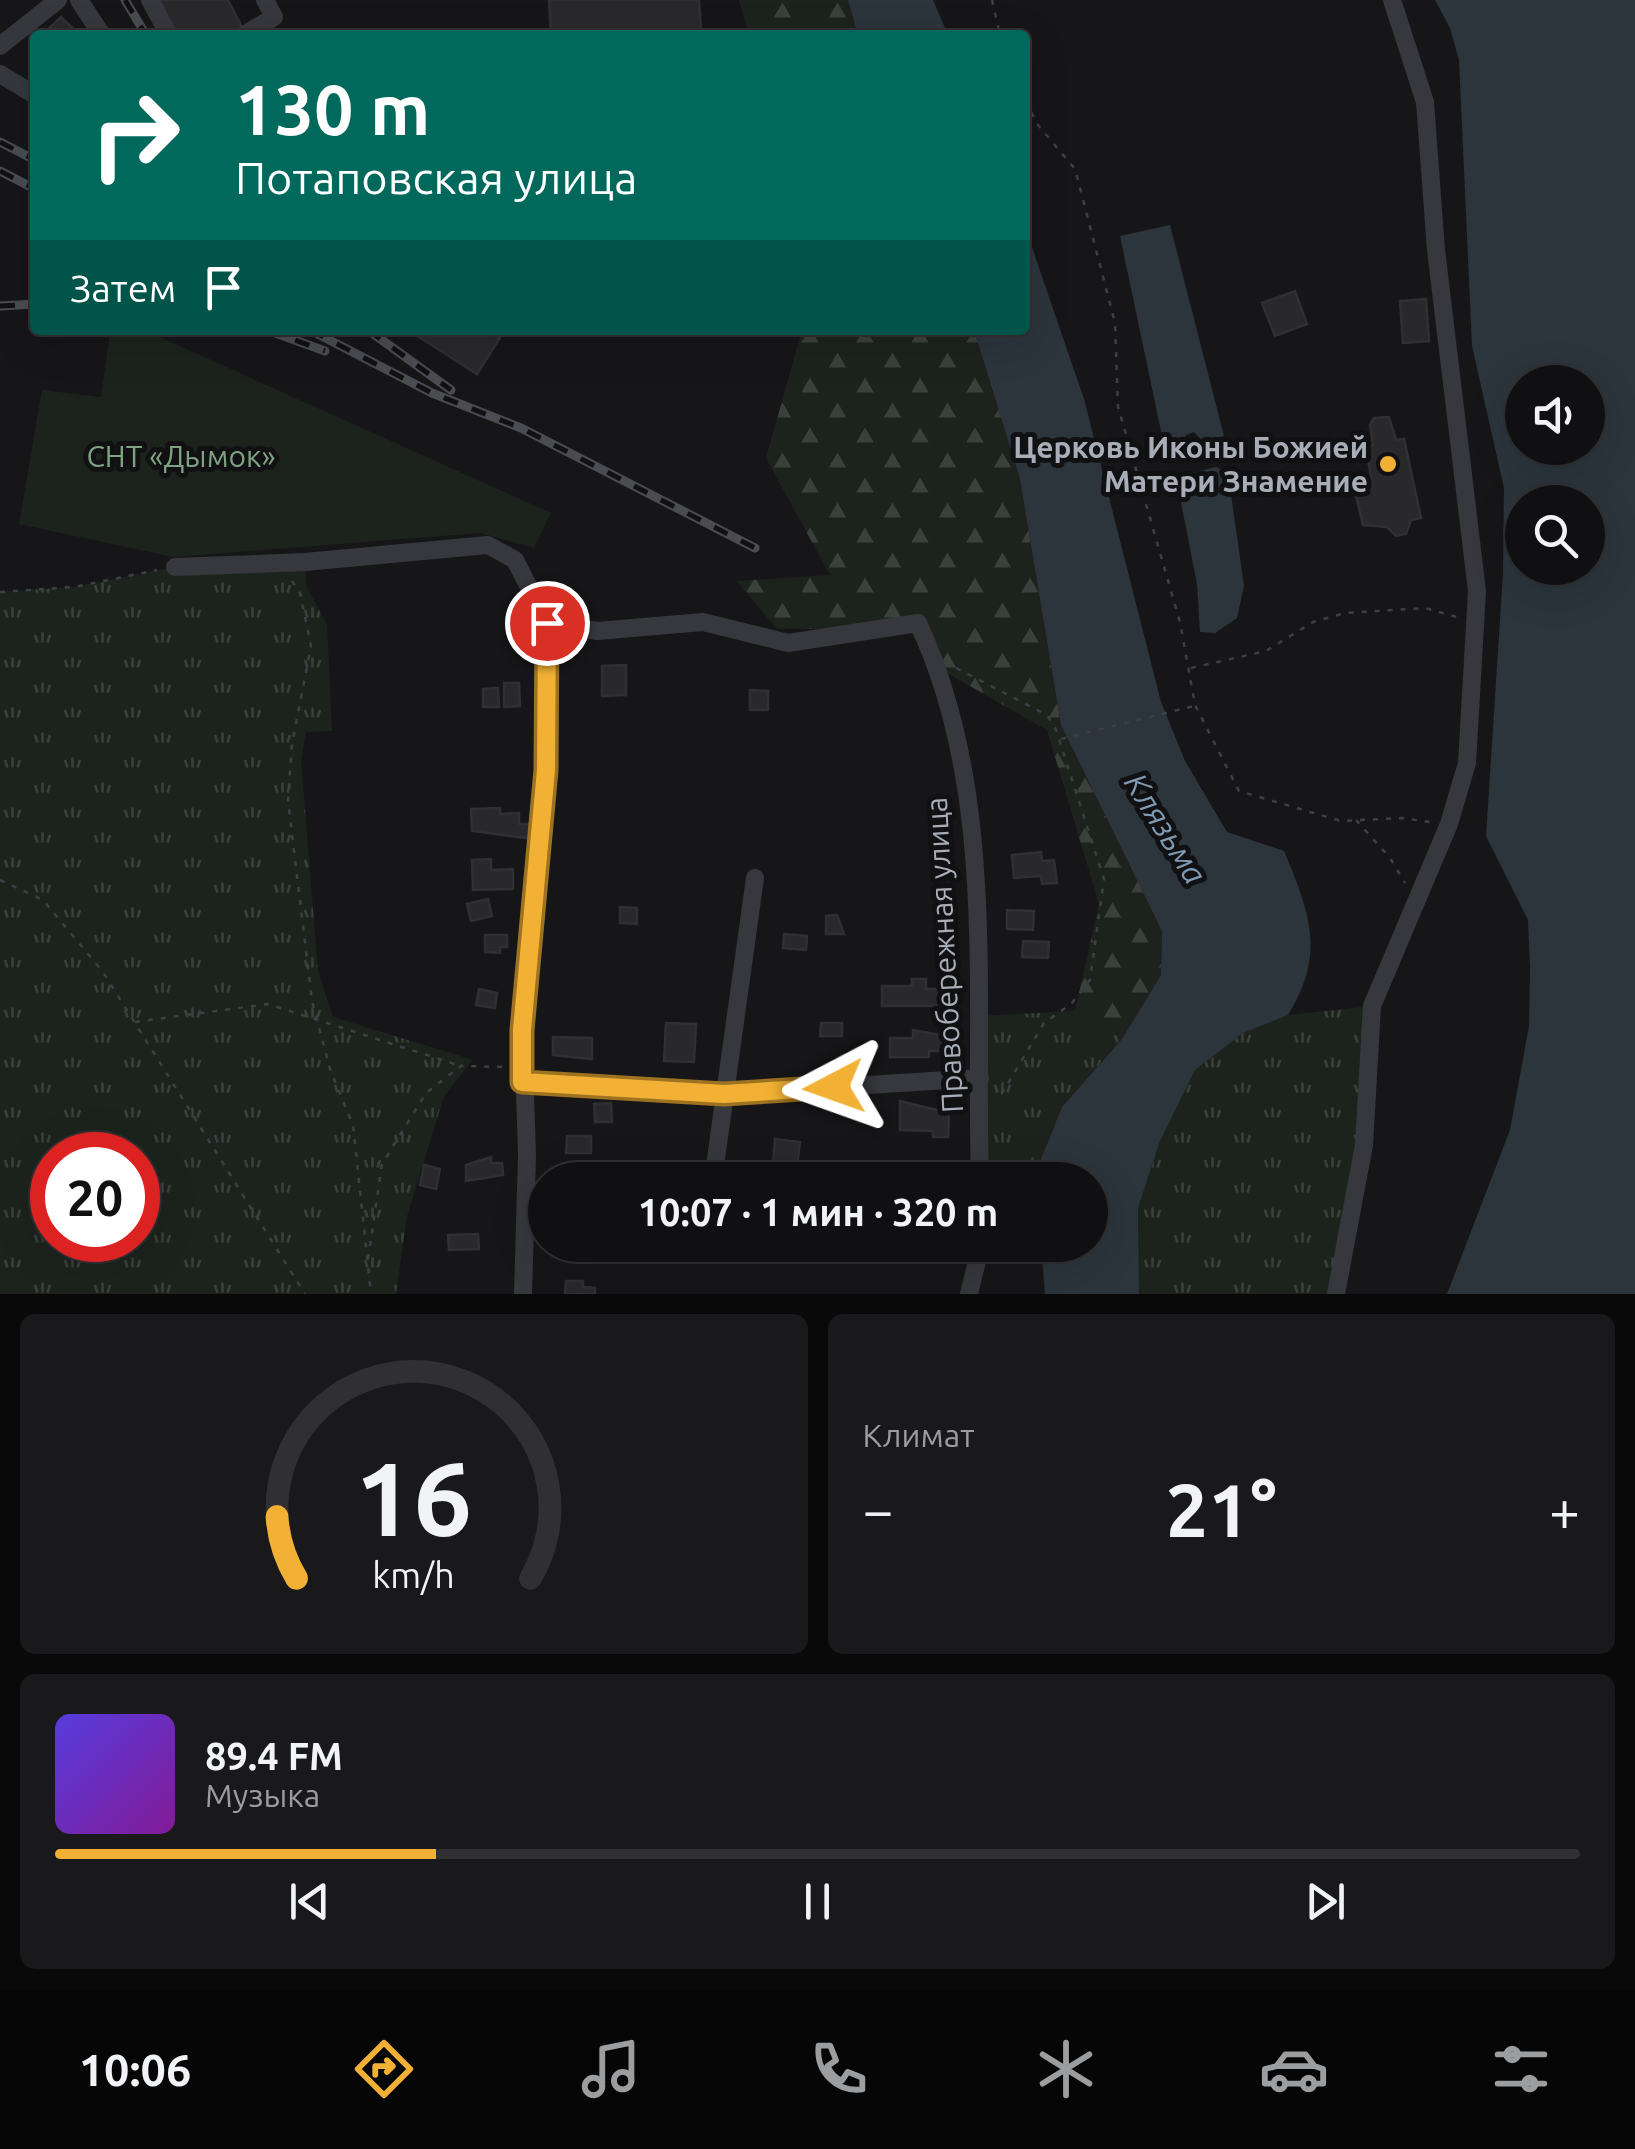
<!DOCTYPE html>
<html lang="ru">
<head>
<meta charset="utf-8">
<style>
  body { margin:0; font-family:Ubuntu,sans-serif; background:#19191b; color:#f1f3f6; height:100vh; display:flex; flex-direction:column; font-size:38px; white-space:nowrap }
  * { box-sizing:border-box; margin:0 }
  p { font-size:32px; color:#9c9d9f }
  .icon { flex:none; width:55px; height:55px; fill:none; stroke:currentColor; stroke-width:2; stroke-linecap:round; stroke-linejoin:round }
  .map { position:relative; height:1294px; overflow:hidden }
  .side { display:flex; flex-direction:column; gap:20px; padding:20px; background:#09090a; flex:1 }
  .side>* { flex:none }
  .banner { position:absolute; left:30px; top:30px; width:1000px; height:305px; border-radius:10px; box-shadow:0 10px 40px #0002,0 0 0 2px #303032; background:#00695c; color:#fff; overflow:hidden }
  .tools { position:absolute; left:1505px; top:365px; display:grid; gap:20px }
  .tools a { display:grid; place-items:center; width:100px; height:100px; border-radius:50%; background:#101012; box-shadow:0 10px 40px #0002,0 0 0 2px #303032; font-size:50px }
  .speed { position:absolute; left:30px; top:1132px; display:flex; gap:20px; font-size:50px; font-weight:700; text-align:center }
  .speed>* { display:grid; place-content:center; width:130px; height:130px; border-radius:50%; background:#101012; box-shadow:0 10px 40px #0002,0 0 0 2px #303032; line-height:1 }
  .speed .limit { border:15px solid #d22; background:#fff; color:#111 }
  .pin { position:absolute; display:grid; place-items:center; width:85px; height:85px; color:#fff; margin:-42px; border:5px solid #fff; border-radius:50%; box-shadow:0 2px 10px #0007 }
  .me { position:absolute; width:110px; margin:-55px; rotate:266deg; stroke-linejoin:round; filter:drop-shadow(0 0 8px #0008) }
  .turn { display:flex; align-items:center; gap:35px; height:210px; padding:0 40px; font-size:45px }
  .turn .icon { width:130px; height:130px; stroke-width:2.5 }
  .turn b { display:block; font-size:70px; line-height:85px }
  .then { display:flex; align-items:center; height:95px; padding:0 40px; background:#0003; gap:20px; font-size:38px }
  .big { font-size:75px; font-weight:700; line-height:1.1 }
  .side .widget { flex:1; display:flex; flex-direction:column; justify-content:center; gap:15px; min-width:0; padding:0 35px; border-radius:15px; background:#19191b }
  .side .dial { align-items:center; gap:0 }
  .dial svg { height:260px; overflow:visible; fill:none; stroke:#303032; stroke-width:7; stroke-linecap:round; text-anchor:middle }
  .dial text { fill:#f1f3f6; stroke:none }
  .song { display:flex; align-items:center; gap:30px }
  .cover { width:120px; height:120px; border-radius:15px; background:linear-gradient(135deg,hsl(250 70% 55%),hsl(290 70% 35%)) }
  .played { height:10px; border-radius:5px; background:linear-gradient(90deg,#f2b134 25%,#303032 25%) }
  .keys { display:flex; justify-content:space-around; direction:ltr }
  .heat { display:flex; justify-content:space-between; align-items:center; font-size:55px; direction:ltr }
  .side .tiles { flex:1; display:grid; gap:20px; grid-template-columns:1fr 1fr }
  .widget:last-child { grid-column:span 2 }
  .trip { position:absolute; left:528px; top:1162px; width:580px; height:100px; border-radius:50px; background:#101012; box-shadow:0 10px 40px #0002,0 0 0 2px #303032; font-weight:700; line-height:100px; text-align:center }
  .dock { display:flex; height:160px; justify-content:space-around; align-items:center; background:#060607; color:#9c9d9f }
  .dock .icon { width:70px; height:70px }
  .dock .current { color:#f2b134 }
  .dock b { font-size:45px; color:#f1f3f6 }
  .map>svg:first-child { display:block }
  .grass { fill:url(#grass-tufts); fill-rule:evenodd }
  .forest { fill:url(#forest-firs) }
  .green { fill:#1c231d }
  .water { fill:#2c353c; fill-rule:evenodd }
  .building { fill:#29292c; stroke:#303034; stroke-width:2.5 }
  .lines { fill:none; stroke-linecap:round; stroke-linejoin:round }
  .path { stroke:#3d3f44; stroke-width:2.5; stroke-dasharray:5 8; stroke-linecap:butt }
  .minor { stroke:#37383d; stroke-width:18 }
  .rail-casing { stroke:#4a4c52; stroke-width:9 }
  .rail { stroke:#111113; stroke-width:5; stroke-dasharray:15; stroke-linecap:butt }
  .route-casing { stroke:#9d7322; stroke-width:25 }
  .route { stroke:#f2b134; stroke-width:18 }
  .poi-dot { fill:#f2b134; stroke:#111113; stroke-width:4 }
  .labels { text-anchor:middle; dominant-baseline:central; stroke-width:10; stroke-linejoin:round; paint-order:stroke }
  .poi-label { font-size:30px; font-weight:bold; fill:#a8adb8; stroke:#111113; text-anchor:end }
  .park-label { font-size:30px; fill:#7fa381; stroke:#111113 }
  .street-label { font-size:30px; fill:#a8adb8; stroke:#111113 }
  .water-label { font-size:32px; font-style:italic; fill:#7f9bb3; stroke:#111113 }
</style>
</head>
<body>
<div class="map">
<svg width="1635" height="1294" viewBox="0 0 1635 1294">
  <defs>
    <pattern id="grass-tufts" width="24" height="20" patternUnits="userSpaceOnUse" patternTransform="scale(2.5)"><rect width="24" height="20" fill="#1c231d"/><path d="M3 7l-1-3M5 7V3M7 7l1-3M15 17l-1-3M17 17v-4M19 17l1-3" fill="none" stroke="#3a403c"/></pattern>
    <pattern id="forest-firs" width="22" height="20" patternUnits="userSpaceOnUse" patternTransform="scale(2.5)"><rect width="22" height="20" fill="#1c231d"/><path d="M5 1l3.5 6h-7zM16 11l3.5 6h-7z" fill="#3a403c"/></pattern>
  </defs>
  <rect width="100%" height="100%" fill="#161618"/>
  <g class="grass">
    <path d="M305,562l1,23 21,40 5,106 -26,1 -5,29 17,210 15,46 140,43 -29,36 -37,120 -11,78h-396v-702l74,-5 101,-20zM52,1155h86v85h-86z"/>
    <polygon points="1372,1006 1364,1145 1336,1294 1139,1294 1138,1208 1160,1141 1195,1070 1243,1033 1288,1015"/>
    <path d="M1075,1011l47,28c-37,42 -80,81 -81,141h-61v-164z"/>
  </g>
  <g class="forest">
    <polygon points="739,0 848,0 858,35 749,35"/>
    <polygon points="802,330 974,330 1020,479 1061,725 1162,930 1161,975 1122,1039 1075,1011 1099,904 1047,730 940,669 924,615 851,629 777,629 737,581 830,575 766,458"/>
  </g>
  <polygon class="green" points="116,330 144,330 551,513 534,548 480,533 173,557 19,524 42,390 101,397 110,333"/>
  <g class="water">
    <polygon points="848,0 933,0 948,35 858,35"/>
    <path d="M1435,0h200v1294h-188l63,-164 19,-104 1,-58 -2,-48 -42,-84 17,-262 1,-86 -32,-142 -13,-286 -9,-32zM1588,382v66h-66v-66zM1522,502h66v66h-66z"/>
    <polygon points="1170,225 1224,436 1204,443 1194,432 1186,435 1182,445 1165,450 1120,236"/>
    <path d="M1025,227l59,172 77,303 24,59 42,71 57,19c26,62 42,103 4,164l-45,18 -48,37 -35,71 -22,67 1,86h-94l-4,-49h49v-65h-49v-21l21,-52 60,-68 39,-64 1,-44 -101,-206 -41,-246 -46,-149h51z"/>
    <polygon points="1216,467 1228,473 1244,586 1237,618 1215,633 1200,632 1197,584 1176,477"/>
  </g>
  <g class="building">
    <polygon points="153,0 228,0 244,31 237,35 172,35"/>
    <polygon points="549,0 699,0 701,29 551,35"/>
    <polygon points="61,17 80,35 42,35"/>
    <polygon points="1295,291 1307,324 1275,336 1262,303"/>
    <polygon points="1426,299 1429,341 1403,343 1400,301"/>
    <polygon points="408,330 492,330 501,336 477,374"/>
    <polygon points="1389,417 1396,440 1404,439 1421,518 1411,520 1406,534 1396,536 1387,527 1363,525 1354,487 1372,484 1366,447 1373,445 1370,425 1374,418"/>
    <polygon points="626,665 626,695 602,696 602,666"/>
    <polygon points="504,683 519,683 520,706 504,707"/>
    <polygon points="498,688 499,707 483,707 483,689"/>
    <polygon points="750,690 768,691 768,710 750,710"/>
    <polygon points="500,808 500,814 519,813 519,824 534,824 534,839 472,831 471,809"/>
    <polygon points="1041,852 1042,861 1054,860 1057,883 1042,884 1041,876 1014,878 1012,855"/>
    <polygon points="491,859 491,870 513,869 513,889 473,890 472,860"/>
    <polygon points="488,899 492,916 471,921 467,904"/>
    <polygon points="620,907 637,908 637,924 620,923"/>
    <polygon points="1007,910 1034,911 1033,930 1007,929"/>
    <polygon points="837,915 844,934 826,934 826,916"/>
    <polygon points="784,934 807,936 806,950 783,948"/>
    <polygon points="485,935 507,935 507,947 500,947 500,953 485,952"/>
    <polygon points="1023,941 1049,942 1048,958 1022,957"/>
    <polygon points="912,979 926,979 926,989 946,989 946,1006 882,1006 882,986 912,986"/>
    <polygon points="479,989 497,993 495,1008 476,1005"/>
    <polygon points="666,1023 696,1024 694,1062 664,1061"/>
    <polygon points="821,1023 842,1023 842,1036 820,1036"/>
    <polygon points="913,1030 946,1036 946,1051 929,1051 929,1057 890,1057 890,1038 913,1038"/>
    <polygon points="553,1037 592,1038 592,1059 553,1055"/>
    <polygon points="900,1101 949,1113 948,1137 933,1137 933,1131 900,1130"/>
    <polygon points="611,1103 612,1122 595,1122 594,1104"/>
    <polygon points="567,1136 591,1136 591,1153 566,1153"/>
    <polygon points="775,1139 800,1142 797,1165 773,1163"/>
    <polygon points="491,1157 491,1163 502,1163 503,1175 466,1181 466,1165"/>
    <polygon points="931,1163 948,1163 948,1180 917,1180 917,1171 931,1171"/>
    <polygon points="424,1165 440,1169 436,1189 420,1185"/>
    <polygon points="478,1234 479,1249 449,1250 448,1235"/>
    <polygon points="566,1281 583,1281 583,1287 595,1288 595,1294 565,1294"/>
  </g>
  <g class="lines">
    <g class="path">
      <polyline points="992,0 1000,35"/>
      <polyline points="1025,101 1038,125 1075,169 1115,323 1118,407 1180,622 1195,705 1239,791 1341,821 1402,818 1430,822"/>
      <polyline points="292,581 300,593 311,646 292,744 288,801 312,1001 330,1069 353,1125 371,1294"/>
      <polyline points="0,592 74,587 157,570"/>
      <polyline points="956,668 1047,715 1056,730 1104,879 1090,980 1071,1004 1044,1023 998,1100"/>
      <polyline points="1191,668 1266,651 1313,622 1345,613 1425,608 1460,618"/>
      <polyline points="1061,739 1194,706"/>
      <polyline points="1356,820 1390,858 1405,883"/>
      <polyline points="0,880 43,900 103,972 305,1294"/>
      <polyline points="135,1022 268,1004 461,1066"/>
      <polyline points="368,1259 382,1164 426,1093 461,1066 504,1067"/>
    </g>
    <g class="minor">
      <polyline points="79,0 102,35"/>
      <polyline points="150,0 169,35"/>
      <polyline points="244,35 274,17 265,0"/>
      <polyline points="0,46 58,0"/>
      <polyline points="0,74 35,95"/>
      <polyline points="175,567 305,562 488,545 515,560 547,623 545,770 523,1031 527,1155 523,1294"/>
      <path d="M547,623l50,8 106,-9 85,21 130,-20c80,170 56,375 62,557"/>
      <polyline points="522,1082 724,1094 980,1078"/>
      <polyline points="713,1180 755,878"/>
      <polyline points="969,1294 981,1245"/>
      <polyline points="1336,1294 1364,1145 1372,1006 1449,824 1467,763 1477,591 1436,250 1425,102 1392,0"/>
    </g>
    <g class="rail-casing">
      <g id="rail">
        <polyline points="125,0 146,35"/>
        <polyline points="0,142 35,160"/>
        <polyline points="0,171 35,189"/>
        <polyline points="0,306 35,304"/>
        <polyline points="267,330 325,351"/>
        <polyline points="310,330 432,393 521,428 755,548"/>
        <polyline points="368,330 451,390"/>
      </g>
    </g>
    <use href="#rail" class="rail"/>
  </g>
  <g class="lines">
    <g class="route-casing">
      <polyline id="route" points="547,623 546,770 522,1030 522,1082 724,1094 834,1087"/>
    </g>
    <use href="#route" class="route"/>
  </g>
  <circle class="poi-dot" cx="1388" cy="464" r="10"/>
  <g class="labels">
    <g class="poi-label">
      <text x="1368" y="447">Церковь Иконы Божией<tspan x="1368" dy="34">Матери Знамение</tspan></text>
    </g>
    <g class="park-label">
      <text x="181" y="456">СНТ «Дымок»</text>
    </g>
    <g class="street-label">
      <text transform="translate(944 955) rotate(-93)">Правобережная улица</text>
    </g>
    <g class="water-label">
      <text transform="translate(1166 828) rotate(58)">Клязьма</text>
    </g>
  </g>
</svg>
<div class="tools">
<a><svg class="icon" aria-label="sound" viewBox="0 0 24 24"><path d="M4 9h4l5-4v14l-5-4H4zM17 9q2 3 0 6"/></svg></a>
<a><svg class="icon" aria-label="search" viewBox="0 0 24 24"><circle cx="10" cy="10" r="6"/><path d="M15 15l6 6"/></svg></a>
</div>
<div class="speed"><div class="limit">20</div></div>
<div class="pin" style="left:547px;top:623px;background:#d93025"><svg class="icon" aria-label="arrive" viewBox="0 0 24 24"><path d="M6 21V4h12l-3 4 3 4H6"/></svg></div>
<svg class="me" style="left:834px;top:1087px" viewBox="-20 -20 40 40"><path d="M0-17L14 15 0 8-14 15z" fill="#f2b134" stroke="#fff" stroke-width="4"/></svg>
<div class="trip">10:07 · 1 мин · 320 m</div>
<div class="banner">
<div class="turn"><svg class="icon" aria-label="right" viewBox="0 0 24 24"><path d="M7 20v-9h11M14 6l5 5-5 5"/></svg><div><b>130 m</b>Потаповская улица</div></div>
<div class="then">Затем<svg class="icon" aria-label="arrive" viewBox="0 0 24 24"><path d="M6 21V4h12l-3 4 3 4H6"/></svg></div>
</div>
</div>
<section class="side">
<div class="tiles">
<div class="widget dial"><svg viewBox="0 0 100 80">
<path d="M14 69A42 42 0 1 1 86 69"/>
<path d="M14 69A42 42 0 0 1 8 50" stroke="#f2b134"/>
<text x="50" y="56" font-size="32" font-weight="700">16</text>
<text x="50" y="72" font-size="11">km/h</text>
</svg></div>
<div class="widget"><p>Климат</p>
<div class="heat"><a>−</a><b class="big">21°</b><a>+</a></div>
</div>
<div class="widget">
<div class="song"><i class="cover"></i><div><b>89.4 FM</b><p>Музыка</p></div></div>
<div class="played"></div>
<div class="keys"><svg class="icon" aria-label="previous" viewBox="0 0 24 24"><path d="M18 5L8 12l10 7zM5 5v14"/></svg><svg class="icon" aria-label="pause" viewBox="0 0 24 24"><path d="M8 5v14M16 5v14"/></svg><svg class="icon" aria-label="next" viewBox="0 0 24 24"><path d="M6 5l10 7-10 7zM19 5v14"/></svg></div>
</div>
</div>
</section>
<nav class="dock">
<b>10:06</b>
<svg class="icon current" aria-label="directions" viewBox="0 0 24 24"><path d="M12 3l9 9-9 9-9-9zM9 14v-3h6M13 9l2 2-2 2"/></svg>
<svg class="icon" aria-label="music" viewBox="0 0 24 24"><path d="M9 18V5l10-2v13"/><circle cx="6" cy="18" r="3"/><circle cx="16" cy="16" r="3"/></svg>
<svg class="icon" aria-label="phone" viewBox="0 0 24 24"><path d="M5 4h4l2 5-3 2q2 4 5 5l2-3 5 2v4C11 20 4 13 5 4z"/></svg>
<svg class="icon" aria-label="climate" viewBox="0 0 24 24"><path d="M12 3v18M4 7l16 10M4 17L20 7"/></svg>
<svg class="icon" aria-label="car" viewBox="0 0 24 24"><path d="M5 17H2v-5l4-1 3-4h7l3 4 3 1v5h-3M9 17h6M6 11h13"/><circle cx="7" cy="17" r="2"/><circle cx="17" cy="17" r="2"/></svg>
<svg class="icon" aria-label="filters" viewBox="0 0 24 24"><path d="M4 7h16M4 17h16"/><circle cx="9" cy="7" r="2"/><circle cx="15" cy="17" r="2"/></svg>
</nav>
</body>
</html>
